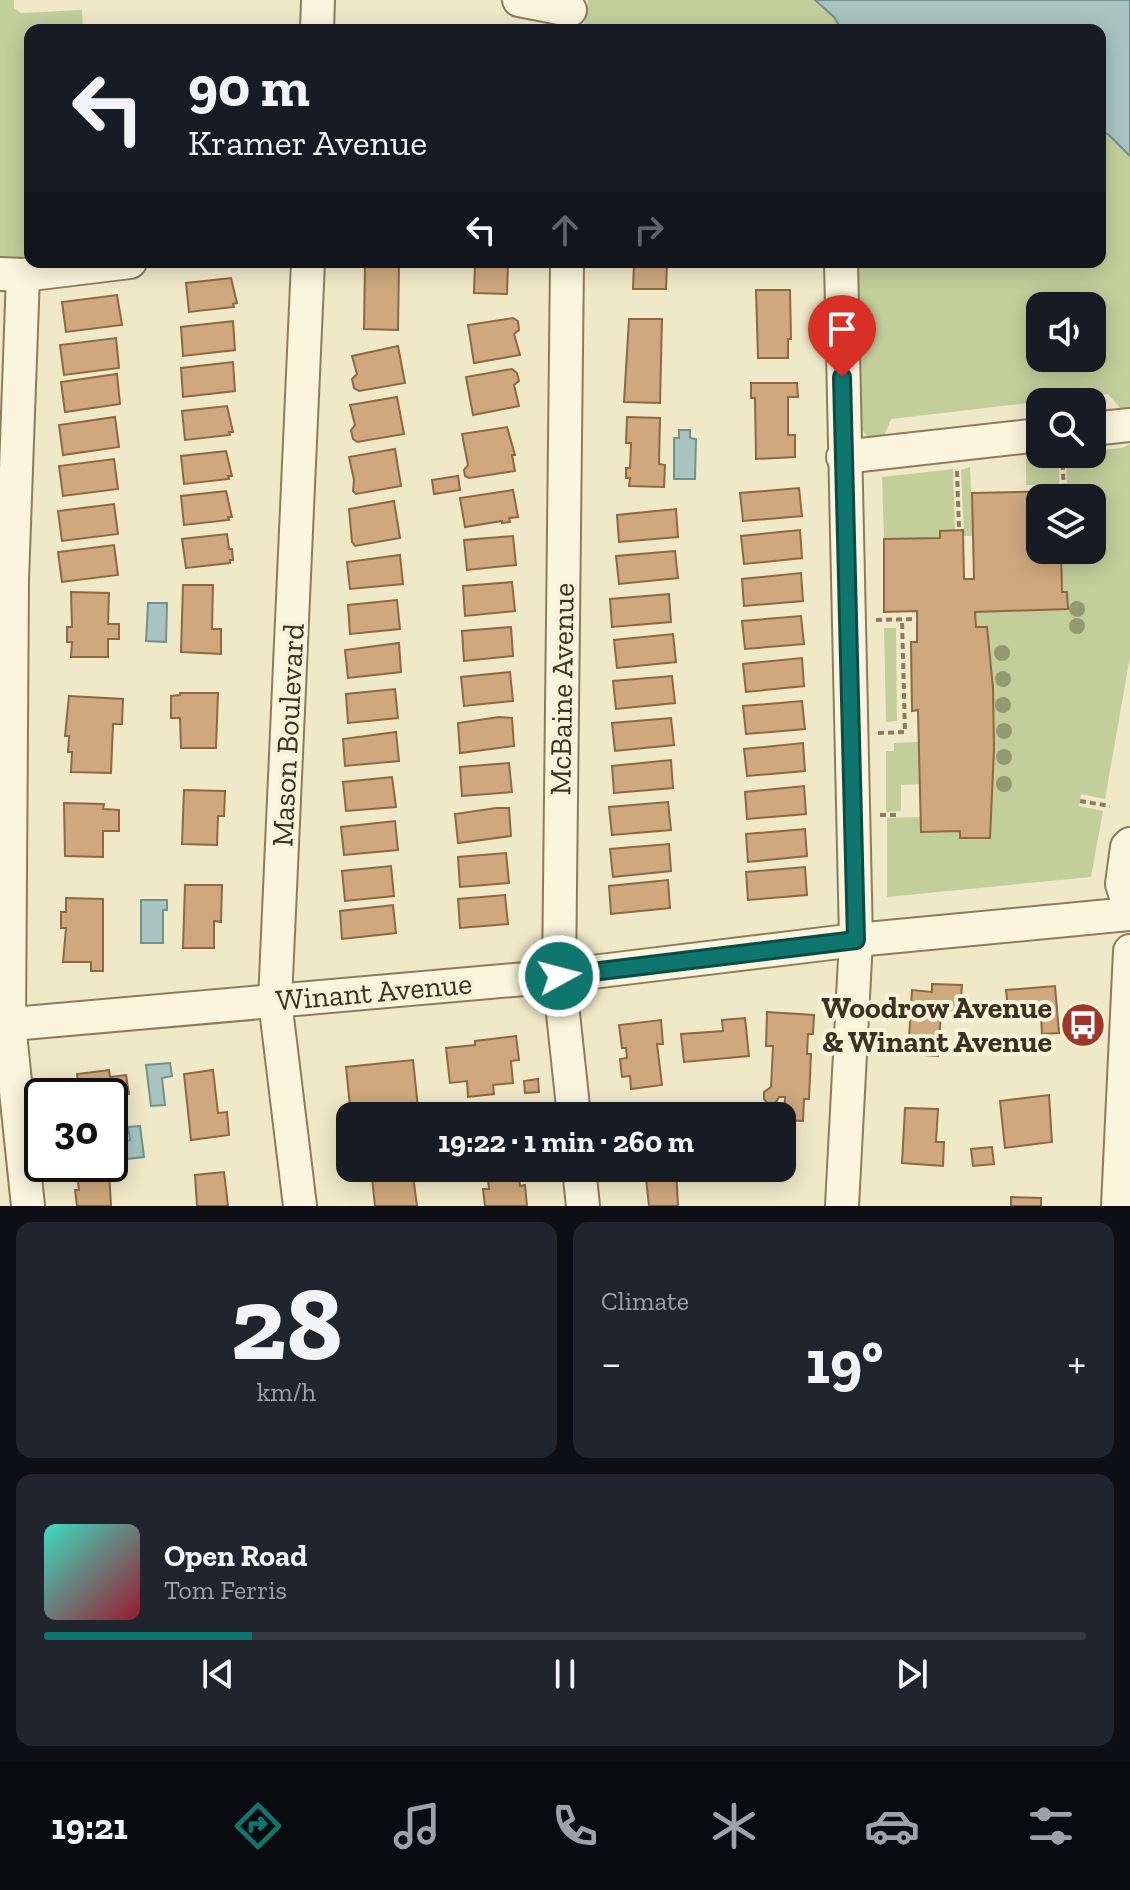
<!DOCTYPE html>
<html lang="en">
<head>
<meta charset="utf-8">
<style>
  body { margin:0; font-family:"Zilla Slab",serif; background:#20242c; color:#f1f3f6; height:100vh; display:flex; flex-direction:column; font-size:30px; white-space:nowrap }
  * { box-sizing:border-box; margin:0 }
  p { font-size:26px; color:#9ea1a6 }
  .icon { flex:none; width:44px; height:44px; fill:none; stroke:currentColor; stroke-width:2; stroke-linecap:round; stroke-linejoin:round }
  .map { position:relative; height:1206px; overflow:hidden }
  .drawer { display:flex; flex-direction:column; gap:16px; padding:16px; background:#0d0f14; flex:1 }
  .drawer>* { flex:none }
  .guide { position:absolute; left:24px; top:24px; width:1082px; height:244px; border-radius:16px; box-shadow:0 4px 20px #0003; background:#171b24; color:#f1f3f6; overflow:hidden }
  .controls { position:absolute; left:1026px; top:292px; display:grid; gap:16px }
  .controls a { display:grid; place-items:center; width:80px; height:80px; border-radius:16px; background:#171b24; box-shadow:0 4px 20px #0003; font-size:40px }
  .speed { position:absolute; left:24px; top:1078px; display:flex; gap:16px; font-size:40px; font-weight:700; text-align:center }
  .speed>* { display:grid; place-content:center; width:104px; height:104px; border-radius:50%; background:#171b24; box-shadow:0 4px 20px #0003; line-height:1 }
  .speed .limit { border:4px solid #111; border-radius:12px; background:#fff; color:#111 }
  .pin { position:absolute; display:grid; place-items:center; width:68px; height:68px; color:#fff; margin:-82px -34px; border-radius:50% 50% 50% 0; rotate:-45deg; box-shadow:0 0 8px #0007 }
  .pin .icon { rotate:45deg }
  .me { position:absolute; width:88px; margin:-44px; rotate:83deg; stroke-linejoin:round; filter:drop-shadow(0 0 6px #0008) }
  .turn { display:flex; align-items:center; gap:28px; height:168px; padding:0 32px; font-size:36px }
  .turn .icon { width:104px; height:104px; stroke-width:2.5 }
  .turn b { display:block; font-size:56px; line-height:68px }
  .lanes { display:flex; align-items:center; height:76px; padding:0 32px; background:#0003; justify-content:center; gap:40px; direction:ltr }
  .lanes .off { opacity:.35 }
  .big { font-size:60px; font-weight:700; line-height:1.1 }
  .drawer .card { flex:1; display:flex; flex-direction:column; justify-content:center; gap:12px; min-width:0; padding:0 28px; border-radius:16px; background:#20242c }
  .drawer .dial { align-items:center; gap:0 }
  .dial b { font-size:104px; line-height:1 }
  .song { display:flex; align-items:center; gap:24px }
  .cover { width:96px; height:96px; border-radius:12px; background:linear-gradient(135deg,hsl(170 70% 55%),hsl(350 70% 35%)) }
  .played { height:8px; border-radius:4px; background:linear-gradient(90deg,#0f766e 20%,#363941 20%) }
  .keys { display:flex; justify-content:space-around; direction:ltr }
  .heat { display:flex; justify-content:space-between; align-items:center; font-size:44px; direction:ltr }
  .drawer .tiles { flex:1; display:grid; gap:16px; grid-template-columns:1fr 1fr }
  .card:last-child { grid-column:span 2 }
  .trip { position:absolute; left:336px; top:1102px; width:460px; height:80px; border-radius:16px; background:#171b24; box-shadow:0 4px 20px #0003; font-weight:700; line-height:80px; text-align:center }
  .tabs { display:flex; height:128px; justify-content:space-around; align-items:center; background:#090b0e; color:#9ea1a6 }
  .tabs .icon { width:56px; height:56px }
  .tabs .selected { color:#0f766e }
  .tabs b { font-size:36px; color:#f1f3f6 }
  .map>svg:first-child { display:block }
  .green { fill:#c3cf9b; fill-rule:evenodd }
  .water { fill:#a9c4bf; stroke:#6f938e; stroke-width:2 }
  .building { fill:#cfa97d; stroke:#8d6841; stroke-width:2 }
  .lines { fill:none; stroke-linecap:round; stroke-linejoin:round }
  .minor-casing { stroke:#8d7c5c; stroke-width:36 }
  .path { stroke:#8d7c5c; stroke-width:4; stroke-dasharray:6 4; stroke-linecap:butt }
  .minor { stroke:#faf5dc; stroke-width:32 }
  .tree { fill:#939a6f }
  .route-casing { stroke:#0a4d48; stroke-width:20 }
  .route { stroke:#0f766e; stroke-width:14 }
  .labels { text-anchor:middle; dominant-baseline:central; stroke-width:8; stroke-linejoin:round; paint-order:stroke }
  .street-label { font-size:30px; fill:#3d3120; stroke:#f7f2d8 }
  .poi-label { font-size:30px; font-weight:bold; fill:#3d3120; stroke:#f7f2d8; text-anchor:end }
</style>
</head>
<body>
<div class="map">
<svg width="1130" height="1206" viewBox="0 0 1130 1206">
  <rect width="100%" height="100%" fill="#f0e9c8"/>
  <g class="green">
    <polygon points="0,0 14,0 14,8 21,13 82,10 83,30 30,30 30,256 16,259 0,257"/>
    <path d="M588,0h542v412l-9,-3 -13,-15 -217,25 -8,20 -16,-3 -9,-11 -5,-163h247v-232h-517zM1040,306h52v52h-52z"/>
    <path d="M1130,444v213l-25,142 -24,-5 -2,12 24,5 -12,66 -204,20v-79l33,-1 1,15 39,-1v7l29,-1c4,-70 6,-139 -2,-210h-11l-1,-15 93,-3 -1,-17h-5l-1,-42h31v-52h-32v-7h7l-1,-37h26v-3l30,-3z"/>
    <polygon points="1059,455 1059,485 1026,485 1026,459"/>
    <polygon points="970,467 973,536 964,536 961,470"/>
    <polygon points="953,469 955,531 940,531 940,538 884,539 882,477"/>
    <polygon points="884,628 896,628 897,721 886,722"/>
    <polygon points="919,742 920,784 901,785 901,811 886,812 886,751 894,751 894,743"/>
  </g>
  <g class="water">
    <polygon points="815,0 1130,0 1130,156 1109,135 1100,129 1100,30 842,30 834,17"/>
    <polygon points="679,430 690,430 690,438 696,439 695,479 674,479 674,438 679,438"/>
    <polygon points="148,603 167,603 166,642 146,641"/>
    <polygon points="141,900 167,900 167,910 163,910 163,943 141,943"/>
    <polygon points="170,1063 172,1076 162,1078 165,1105 151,1106 146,1065"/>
    <polygon points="140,1126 144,1157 110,1161 110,1142 130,1140 128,1127"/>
  </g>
  <g class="building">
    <polygon points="365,262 399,262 398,330 364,329"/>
    <polygon points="475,262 516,262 508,264 507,294 474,293"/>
    <polygon points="634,262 682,262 682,265 667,264 666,289 633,289"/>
    <polygon points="231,278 237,303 233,304 234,307 189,312 186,283"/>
    <polygon points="756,290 790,290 791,339 788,339 788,358 758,358"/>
    <polygon points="117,295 122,325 66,332 62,302"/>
    <polygon points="513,318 518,321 519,330 514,334 520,355 474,363 468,325"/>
    <polygon points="629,319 662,319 660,403 624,402"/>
    <polygon points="233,321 235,350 183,356 181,327"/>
    <polygon points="116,338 119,368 64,375 60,345"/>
    <polygon points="398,346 405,383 359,391 354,388 352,379 357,374 352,356"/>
    <polygon points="233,362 235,391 183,397 181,368"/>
    <polygon points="512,369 517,373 519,381 514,385 519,406 473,415 466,377"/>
    <polygon points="117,374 120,404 65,412 61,382"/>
    <polygon points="751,383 797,383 798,397 788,397 788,435 795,435 795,457 756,459 755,398 751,398"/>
    <polygon points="397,397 404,434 357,442 353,439 351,430 355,425 350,405"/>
    <polygon points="227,406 233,432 229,432 230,435 185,440 182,411"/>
    <polygon points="115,417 119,447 63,455 59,425"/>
    <polygon points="627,417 660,418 659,464 665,465 664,487 629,486 630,478 626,478 626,468 630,468 631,443 626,443"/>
    <polygon points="507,427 515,455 512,455 515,471 469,478 465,476 464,470 468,465 462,434"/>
    <polygon points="395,449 401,486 356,494 353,491 354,480 349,457"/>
    <polygon points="226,451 232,476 228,476 229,479 184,484 181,456"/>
    <polygon points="114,459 118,489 63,496 59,466"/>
    <polygon points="458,476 460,490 434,494 432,480"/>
    <polygon points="799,488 802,516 743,521 740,493"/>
    <polygon points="513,490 518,517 509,518 510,522 502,523 502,521 465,527 460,498"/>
    <polygon points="226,491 232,517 228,517 229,520 184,525 181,496"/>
    <polygon points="1060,491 1060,498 1040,498 1040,550 1061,550 1062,592 1067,592 1068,609 975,612 976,627 987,627 993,688 994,749 990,838 960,838 960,831 921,832 918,710 912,711 911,642 917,642 917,611 884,612 884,539 940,538 940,531 963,530 964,579 974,579 972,493"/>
    <polygon points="394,501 400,538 355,546 352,542 349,509"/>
    <polygon points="114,504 118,534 62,541 58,511"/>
    <polygon points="676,509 678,537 619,542 617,515"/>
    <polygon points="800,530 802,558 744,564 741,536"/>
    <polygon points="227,534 229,549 232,549 233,560 230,560 230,563 186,568 182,539"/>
    <polygon points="513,536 516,565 467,570 464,540"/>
    <polygon points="114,545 118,575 62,582 58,552"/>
    <polygon points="675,551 678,578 619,584 616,556"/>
    <polygon points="400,555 403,584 350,589 347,562"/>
    <polygon points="801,573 803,601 744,606 742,579"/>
    <polygon points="512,582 515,611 465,616 463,586"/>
    <polygon points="183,585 213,585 212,629 221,629 221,654 181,652"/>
    <polygon points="71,592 109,593 108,624 119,624 119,639 108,639 108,657 71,657 72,642 67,642 67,627 72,627"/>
    <polygon points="669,594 671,622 612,627 610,599"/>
    <polygon points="397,600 400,629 350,634 348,605"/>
    <polygon points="801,616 804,644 745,649 742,621"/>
    <polygon points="511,627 513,656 464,661 462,631"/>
    <polygon points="673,634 676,662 617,668 614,640"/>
    <polygon points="399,643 401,672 348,678 345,650"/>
    <polygon points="802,658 804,686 746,692 743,664"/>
    <polygon points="510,672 513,701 464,706 461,677"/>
    <polygon points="672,676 675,703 616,709 613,681"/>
    <polygon points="395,689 398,718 348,723 346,694"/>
    <polygon points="180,693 218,693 216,748 181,748 180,718 171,718 171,696 180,695"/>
    <polygon points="69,696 123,699 122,724 113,724 111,773 71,772 72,752 68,752 69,736 65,736"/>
    <polygon points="802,701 805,729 746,734 743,706"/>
    <polygon points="499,717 512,718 514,746 460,753 458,723"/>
    <polygon points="671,718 674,745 615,751 612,723"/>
    <polygon points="396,732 399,761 345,766 343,739"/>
    <polygon points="803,743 805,771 747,776 744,749"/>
    <polygon points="671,760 673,788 614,793 612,766"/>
    <polygon points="509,763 512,792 462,796 460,767"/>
    <polygon points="392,777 396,807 346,811 343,782"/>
    <polygon points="804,786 806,814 747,819 745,792"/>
    <polygon points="184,790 225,791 224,816 218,816 217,845 182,844"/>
    <polygon points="668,802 671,830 612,835 609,807"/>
    <polygon points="64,803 104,804 103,809 119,810 119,831 103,831 103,857 65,856"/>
    <polygon points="496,808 509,808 511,836 458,843 455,814"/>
    <polygon points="395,821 398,850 344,855 341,827"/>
    <polygon points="805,829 807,856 748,862 746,834"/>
    <polygon points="669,844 671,871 613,877 610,849"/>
    <polygon points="506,853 509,883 460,887 458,857"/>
    <polygon points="391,866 394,896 345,901 342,871"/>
    <polygon points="805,867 807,895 748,900 746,872"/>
    <polygon points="668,880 670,908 611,914 609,886"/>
    <polygon points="185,885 222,885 221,922 214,921 214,948 183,948"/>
    <polygon points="505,895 508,924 460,928 458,899"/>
    <polygon points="66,898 103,899 103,971 91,971 91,962 63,962 66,928 61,928 61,912 66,912"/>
    <polygon points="393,905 396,933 342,939 340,911"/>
    <polygon points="932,984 962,985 960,1012 941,1011 938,1056 908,1054 912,990 932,992"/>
    <polygon points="1055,986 1059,1033 1042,1034 1041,1016 1009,1019 1006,990"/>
    <polygon points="767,1012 814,1015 813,1034 808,1034 807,1054 811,1054 809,1099 804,1099 803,1121 784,1120 785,1097 779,1097 775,1104 768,1104 764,1099 764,1092 771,1087 773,1046 766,1046"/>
    <polygon points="745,1018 749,1056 684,1062 681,1034 723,1031 722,1020"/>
    <polygon points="661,1020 663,1044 657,1044 662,1085 631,1089 630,1076 622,1077 620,1059 627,1058 626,1048 622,1048 619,1025"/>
    <polygon points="516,1036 519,1060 511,1061 513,1083 493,1085 494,1094 468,1097 467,1081 450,1083 446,1048 475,1045 475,1041"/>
    <polygon points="413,1060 418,1108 379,1112 379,1115 351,1116 346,1067"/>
    <polygon points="109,1070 110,1077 126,1075 129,1094 113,1096 117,1131 110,1132 110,1096 74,1096 73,1087 78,1086 77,1074"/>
    <polygon points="213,1070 218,1113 227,1112 229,1135 191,1140 184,1074"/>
    <polygon points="538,1079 539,1092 525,1093 524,1081"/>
    <polygon points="1049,1095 1052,1142 1005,1148 1000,1101"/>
    <polygon points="905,1108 938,1109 936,1142 944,1142 943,1166 902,1163"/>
    <polygon points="992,1147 994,1164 973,1166 971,1149"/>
    <polygon points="371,1168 412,1168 417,1206 375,1206"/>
    <polygon points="487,1168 518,1168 520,1186 525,1185 527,1206 485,1206 483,1189 489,1189"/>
    <polygon points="635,1168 676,1168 678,1206 649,1206 645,1169 635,1171"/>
    <polygon points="109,1171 111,1206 77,1206 75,1190 79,1190 77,1175"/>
    <polygon points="224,1172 228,1206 197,1206 195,1175"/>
    <polygon points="1011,1197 1041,1198 1041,1206 1011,1206"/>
  </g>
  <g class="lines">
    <g class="minor-casing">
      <g id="minor">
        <polyline points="519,0 570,10"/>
        <polyline points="317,30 318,0"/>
        <polyline points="567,262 559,976 574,1116"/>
        <polyline points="841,262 856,940 842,1206"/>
        <polyline points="0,274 23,275 130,262"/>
        <polyline points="23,275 12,580 9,1024 28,1206"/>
        <polyline points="1092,429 1130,425"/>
        <polyline points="843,457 1040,435"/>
        <polyline points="1130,844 1127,847 1122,884 1130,909"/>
        <polyline points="0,1025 559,976 856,940 1130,914"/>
        <polyline points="579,1168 583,1206"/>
        <polyline points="300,1206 275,1001 308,262"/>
        <polyline points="1118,1206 1130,951"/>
      </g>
    </g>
    <g class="path">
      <polyline points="1062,454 1064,491"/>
      <polyline points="957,471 959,529"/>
      <polyline points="876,620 917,619"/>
      <polyline points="878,733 905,732 902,620"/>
      <polyline points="1080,801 1110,806"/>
      <polyline points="880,815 900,815"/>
    </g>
    <use href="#minor" class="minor"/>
  </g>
  <g class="tree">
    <circle cx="1077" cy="609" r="8"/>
    <circle cx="1077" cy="626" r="8"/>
    <circle cx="1002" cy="653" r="8"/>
    <circle cx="1003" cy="679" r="8"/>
    <circle cx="1003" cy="705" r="8"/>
    <circle cx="1004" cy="731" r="8"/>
    <circle cx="1004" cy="757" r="8"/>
    <circle cx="1004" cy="784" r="8"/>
  </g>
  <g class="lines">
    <g class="route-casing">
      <polyline id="route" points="559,976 856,940 842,377"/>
    </g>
    <use href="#route" class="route"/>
  </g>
  <defs>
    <g id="bus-disc" transform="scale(2.3)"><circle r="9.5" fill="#9e362a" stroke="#f7f2d8"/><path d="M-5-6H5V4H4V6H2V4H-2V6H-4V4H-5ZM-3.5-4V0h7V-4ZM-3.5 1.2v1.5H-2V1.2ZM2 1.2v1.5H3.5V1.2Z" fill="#fff"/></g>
  </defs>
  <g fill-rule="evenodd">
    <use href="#bus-disc" x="1083" y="1025"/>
  </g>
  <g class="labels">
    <g class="street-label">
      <text transform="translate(562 689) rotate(-89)">McBaine Avenue</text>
      <text transform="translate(288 735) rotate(-87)">Mason Boulevard</text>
      <text transform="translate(374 992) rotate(-5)">Winant Avenue</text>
    </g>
    <g class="poi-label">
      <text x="1052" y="1008">Woodrow Avenue<tspan x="1052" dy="34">&amp; Winant Avenue</tspan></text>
    </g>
  </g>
</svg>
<div class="controls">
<a><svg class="icon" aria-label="sound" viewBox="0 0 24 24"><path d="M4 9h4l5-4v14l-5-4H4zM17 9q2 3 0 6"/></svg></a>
<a><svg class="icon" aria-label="search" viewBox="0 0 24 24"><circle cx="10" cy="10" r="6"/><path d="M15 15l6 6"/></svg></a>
<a><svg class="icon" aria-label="layers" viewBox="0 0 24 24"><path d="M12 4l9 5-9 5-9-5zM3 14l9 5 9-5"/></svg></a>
</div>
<div class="speed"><div class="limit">30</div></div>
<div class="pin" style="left:842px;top:377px;background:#d93025"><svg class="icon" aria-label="arrive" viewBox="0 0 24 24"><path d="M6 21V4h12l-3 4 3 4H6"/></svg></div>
<svg class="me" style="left:559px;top:976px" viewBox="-20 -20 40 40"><circle r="17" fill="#0f766e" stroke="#fff" stroke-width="3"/><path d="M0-11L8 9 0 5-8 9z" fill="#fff"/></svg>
<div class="trip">19:22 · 1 min · 260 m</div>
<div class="guide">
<div class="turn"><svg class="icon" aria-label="left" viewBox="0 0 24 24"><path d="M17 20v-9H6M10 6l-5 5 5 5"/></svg><div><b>90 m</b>Kramer Avenue</div></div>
<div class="lanes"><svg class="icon" aria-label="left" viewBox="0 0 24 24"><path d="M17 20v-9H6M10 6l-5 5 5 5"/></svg><svg class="icon off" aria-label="ahead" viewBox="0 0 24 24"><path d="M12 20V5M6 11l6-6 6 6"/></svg><svg class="icon off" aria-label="right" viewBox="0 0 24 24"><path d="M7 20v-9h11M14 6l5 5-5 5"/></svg></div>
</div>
</div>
<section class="drawer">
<div class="tiles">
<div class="card dial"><b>28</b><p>km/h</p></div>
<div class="card"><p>Climate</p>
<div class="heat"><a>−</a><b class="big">19°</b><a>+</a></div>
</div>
<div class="card">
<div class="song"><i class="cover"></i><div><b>Open Road</b><p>Tom Ferris</p></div></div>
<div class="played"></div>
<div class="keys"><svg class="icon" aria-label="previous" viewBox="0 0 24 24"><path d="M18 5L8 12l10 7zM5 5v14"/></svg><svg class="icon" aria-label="pause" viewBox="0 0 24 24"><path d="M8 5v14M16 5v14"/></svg><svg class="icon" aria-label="next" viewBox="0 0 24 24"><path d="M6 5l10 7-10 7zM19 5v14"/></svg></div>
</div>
</div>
</section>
<nav class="tabs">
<b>19:21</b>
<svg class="icon selected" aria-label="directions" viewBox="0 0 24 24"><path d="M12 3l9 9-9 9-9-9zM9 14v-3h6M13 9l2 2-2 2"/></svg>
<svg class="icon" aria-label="music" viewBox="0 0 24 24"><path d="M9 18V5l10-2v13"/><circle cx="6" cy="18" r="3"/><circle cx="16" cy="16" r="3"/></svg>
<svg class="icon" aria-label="phone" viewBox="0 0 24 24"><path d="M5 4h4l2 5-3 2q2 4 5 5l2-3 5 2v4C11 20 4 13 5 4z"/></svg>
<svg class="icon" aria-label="climate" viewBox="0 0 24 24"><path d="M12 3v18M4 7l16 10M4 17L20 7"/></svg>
<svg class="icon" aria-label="car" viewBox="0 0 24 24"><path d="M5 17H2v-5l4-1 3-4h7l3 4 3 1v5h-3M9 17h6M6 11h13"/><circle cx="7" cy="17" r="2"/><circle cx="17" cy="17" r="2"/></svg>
<svg class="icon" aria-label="filters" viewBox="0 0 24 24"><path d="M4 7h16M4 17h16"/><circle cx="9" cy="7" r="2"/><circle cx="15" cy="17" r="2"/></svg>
</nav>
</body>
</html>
